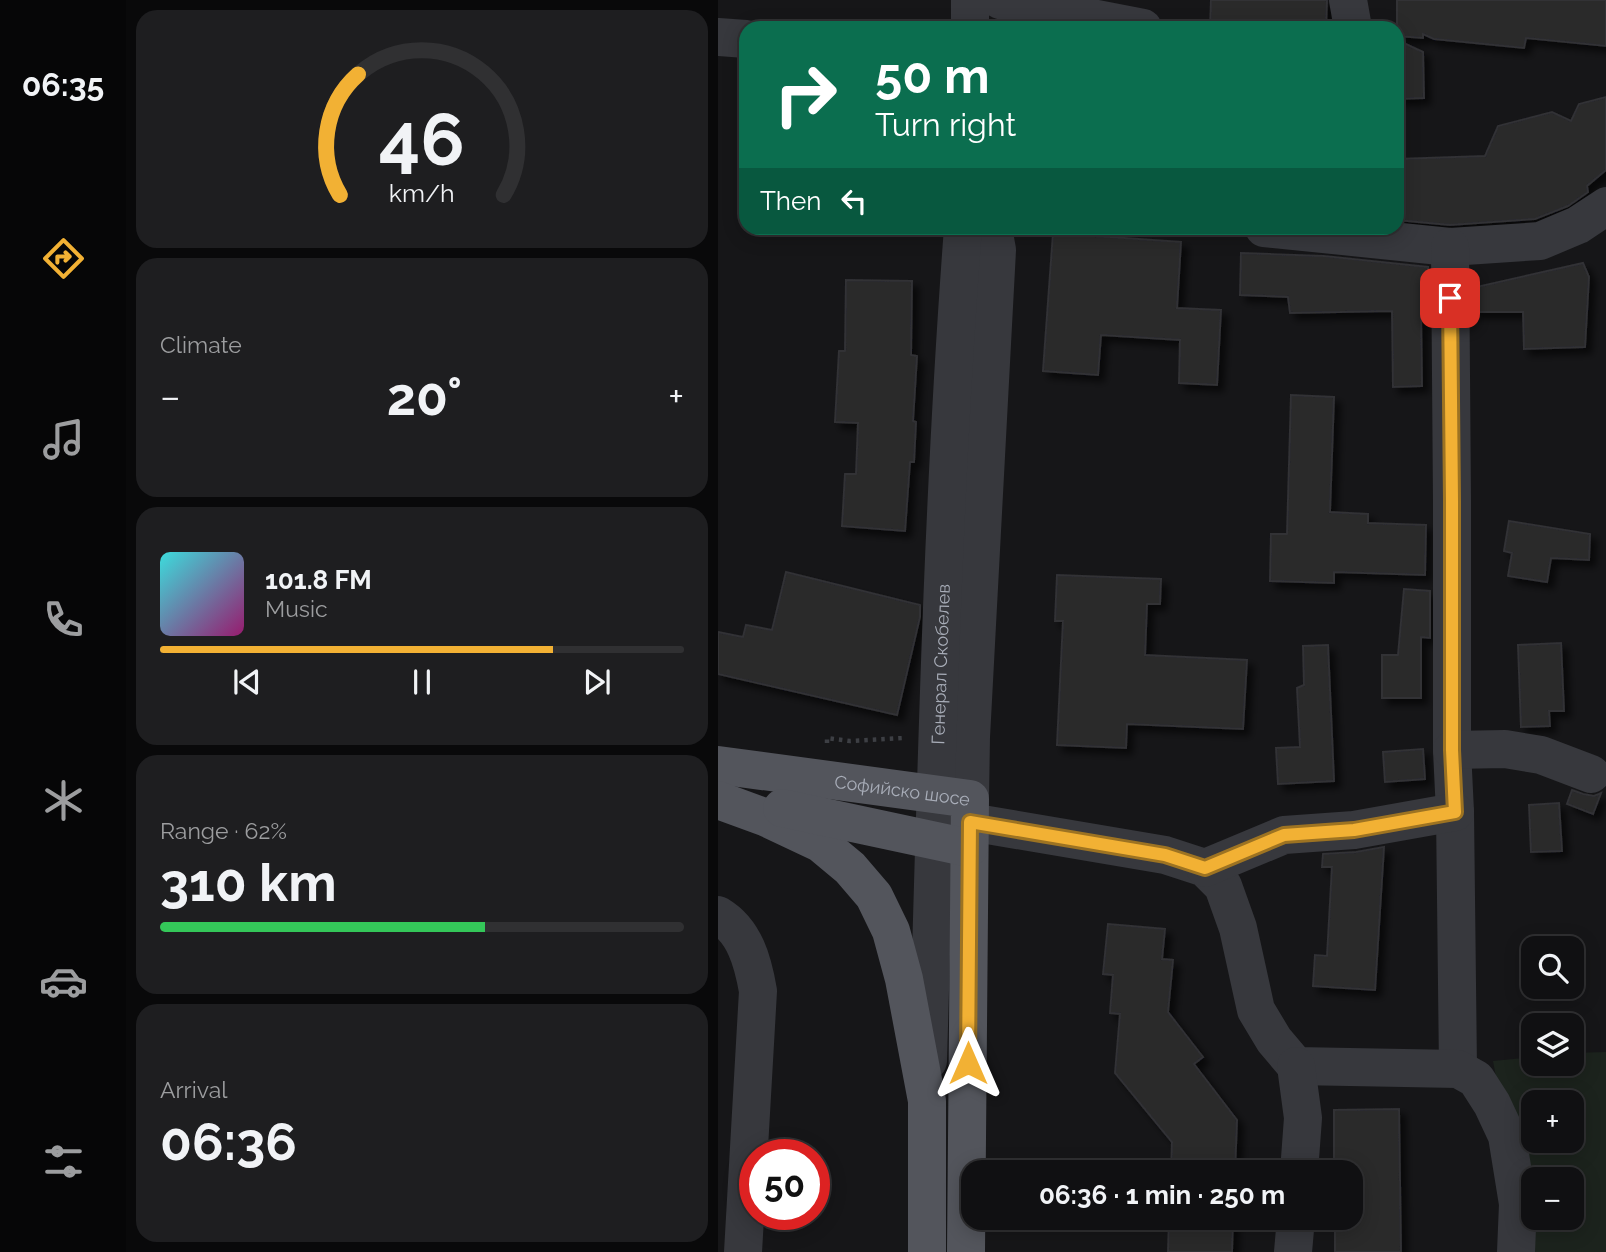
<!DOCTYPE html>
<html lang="en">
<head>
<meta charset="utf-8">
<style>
  body { margin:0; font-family:Raleway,sans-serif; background:#1e1e20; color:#f1f3f6; height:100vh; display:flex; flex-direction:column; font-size:26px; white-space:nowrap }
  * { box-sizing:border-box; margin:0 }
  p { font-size:23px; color:#9c9d9f }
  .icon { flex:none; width:38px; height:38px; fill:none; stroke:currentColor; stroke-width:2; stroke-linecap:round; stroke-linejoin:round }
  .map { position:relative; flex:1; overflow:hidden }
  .panel { display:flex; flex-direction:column; gap:10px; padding:10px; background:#09090a; width:592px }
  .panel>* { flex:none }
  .top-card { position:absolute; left:21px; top:21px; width:665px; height:214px; border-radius:21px; box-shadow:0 4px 18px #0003,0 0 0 2px #303032; background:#0b6e4f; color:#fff; overflow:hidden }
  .buttons { position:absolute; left:803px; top:936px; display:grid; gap:14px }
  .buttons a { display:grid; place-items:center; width:63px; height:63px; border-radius:14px; background:#101012; box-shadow:0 4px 18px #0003,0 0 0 2px #303032; font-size:35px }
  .speed { position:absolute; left:21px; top:1139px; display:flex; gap:14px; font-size:35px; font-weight:700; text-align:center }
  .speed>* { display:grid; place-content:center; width:91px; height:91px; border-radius:50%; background:#101012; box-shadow:0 4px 18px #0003,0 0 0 2px #303032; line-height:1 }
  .speed .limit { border:10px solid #d22; background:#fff; color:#111 }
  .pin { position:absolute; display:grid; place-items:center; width:60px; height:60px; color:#fff; margin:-30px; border-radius:14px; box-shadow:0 4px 10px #0006 }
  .me { position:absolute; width:77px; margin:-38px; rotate:0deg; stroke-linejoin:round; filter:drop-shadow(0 0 5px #0008) }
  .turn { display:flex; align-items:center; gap:24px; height:147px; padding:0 21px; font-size:32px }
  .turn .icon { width:91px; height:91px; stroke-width:2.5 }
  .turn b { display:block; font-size:49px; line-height:60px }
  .then { display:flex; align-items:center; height:66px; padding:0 21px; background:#0003; gap:14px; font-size:26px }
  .big { font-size:52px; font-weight:700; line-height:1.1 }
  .panel .card { flex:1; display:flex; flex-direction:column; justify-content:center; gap:10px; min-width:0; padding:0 24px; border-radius:21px; background:#1e1e20 }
  .panel .dial { align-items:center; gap:0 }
  .dial svg { height:182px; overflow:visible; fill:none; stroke:#303032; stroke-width:7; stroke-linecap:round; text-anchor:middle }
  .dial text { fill:#f1f3f6; stroke:none }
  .song { display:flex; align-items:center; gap:21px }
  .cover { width:84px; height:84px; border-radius:10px; background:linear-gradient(135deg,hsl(180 70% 55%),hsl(320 70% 35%)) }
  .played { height:7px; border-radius:4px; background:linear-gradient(90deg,#f2b134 75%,#303032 75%) }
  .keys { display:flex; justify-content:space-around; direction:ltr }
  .heat { display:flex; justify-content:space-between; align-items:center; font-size:38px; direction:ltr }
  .charge { height:10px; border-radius:5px; background:linear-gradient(90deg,#34c759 62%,#303032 0) }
  .trip { position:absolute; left:243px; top:1160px; width:402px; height:70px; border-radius:21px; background:#101012; box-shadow:0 4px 18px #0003,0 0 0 2px #303032; font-weight:700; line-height:70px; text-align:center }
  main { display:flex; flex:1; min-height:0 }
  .tabs { display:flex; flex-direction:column; width:126px; justify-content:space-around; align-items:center; background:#060607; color:#9c9d9f }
  .tabs .icon { width:49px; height:49px }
  .tabs .current { color:#f2b134 }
  .tabs b { font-size:32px; color:#f1f3f6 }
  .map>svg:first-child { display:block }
  .green { fill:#1c231d; fill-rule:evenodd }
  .building { fill:#29292c; stroke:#303034; stroke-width:2; filter:url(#shadow) }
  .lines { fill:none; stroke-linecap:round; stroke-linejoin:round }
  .path { stroke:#3d3f44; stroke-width:4.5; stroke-dasharray:3.5 5; stroke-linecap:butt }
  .minor { stroke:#37383d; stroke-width:38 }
  .major { stroke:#53555c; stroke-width:38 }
  .route-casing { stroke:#9d7322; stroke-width:18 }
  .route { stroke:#f2b134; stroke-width:12 }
  .labels { text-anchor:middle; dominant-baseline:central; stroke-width:7; stroke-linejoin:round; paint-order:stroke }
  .street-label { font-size:18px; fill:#a8adb8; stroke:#111113 }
</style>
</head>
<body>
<main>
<nav class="tabs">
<b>06:35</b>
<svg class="icon current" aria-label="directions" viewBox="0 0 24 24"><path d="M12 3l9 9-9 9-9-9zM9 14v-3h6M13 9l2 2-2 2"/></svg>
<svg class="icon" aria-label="music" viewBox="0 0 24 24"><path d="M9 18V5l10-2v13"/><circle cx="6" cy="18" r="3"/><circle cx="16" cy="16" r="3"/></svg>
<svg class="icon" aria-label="phone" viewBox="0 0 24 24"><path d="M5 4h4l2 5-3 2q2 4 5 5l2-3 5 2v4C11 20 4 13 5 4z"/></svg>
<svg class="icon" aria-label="climate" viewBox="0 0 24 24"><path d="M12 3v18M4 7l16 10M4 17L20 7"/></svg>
<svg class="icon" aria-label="car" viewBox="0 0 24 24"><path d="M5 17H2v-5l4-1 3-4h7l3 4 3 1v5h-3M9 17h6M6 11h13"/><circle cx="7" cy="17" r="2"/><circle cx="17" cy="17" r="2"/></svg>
<svg class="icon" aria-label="filters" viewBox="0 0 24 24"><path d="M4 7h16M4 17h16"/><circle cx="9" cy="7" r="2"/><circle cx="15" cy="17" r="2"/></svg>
</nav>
<section class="panel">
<div class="card dial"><svg viewBox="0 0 100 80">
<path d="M14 69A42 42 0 1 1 86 69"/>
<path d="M14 69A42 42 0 0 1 22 16" stroke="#f2b134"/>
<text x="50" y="56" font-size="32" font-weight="700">46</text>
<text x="50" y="72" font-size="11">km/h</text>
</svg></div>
<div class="card"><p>Climate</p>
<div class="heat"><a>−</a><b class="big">20°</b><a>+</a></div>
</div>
<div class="card">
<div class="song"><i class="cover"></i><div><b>101.8 FM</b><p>Music</p></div></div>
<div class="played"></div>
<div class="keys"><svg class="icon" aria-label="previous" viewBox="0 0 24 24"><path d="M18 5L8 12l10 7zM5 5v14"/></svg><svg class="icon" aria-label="pause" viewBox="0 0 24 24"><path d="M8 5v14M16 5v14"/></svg><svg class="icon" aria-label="next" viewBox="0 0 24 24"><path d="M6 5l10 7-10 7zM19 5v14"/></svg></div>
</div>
<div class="card"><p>Range · 62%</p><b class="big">310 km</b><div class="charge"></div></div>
<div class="card"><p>Arrival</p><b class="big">06:36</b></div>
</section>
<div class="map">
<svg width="889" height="1252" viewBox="0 0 889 1252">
  <defs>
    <filter id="shadow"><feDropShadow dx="6" dy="6" stdDeviation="3.5" flood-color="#0009"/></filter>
  </defs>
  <rect width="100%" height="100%" fill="#161618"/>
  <path class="green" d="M888,1052v200h-90l-9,-116 -14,-75 40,-4 1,7h38v-11zM816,1102h38v39h-38zM816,1180h38v38h-38z"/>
  <g class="building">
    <polygon points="493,0 609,0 608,28 492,28"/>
    <polygon points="679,0 888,0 888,46 808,38 806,48 716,39 705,34 705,38 679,36"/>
    <polygon points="679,40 705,52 706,98 679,99"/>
    <polygon points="888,97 888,170 869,186 870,192 850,206 817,219 732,225 679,220 679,159 767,156 780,126 834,112 853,121 861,104"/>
    <polygon points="335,233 463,242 459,308 503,310 499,385 461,383 462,340 383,335 380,375 325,371"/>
    <polygon points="523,253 606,256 710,267 710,274 706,276 710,290 711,312 703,312 704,386 675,387 674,311 572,313 570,297 522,295"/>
    <polygon points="865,263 871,277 867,347 806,349 805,312 754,312 754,288"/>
    <polygon points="128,280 194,281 193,355 199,356 195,421 198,422 196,462 192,462 187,531 124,526 127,474 138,474 140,423 117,422 121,351 127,351"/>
    <polygon points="573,395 616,397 612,512 650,514 650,523 708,525 707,575 616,572 616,583 552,581 553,534 569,534"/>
    <polygon points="791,521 872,534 871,560 833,558 829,582 790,576 794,553 786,551"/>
    <polygon points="68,572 202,605 202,617 179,715 0,674 0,632 25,637 28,625 54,630"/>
    <polygon points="339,575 443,579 442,604 429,604 427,655 529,660 525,729 409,724 408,748 339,745 345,621 337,621"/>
    <polygon points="686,589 712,591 712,638 703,637 703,698 664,698 664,655 680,655"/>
    <polygon points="843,643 846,711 831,711 832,726 803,727 800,645"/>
    <polygon points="610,645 616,781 560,784 558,748 582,747 579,688 586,685 585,646"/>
    <polygon points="705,749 707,779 667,782 665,752"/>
    <polygon points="854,790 865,794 876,796 883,793 875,814 849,804"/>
    <polygon points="841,803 844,851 813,852 811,805"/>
    <polygon points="666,847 657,990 595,986 597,955 609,956 614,867 604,867 605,854 638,852"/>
    <polygon points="390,924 447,929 444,959 455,960 450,1012 485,1057 476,1064 519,1120 517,1172 453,1172 454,1142 397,1073 402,1014 392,1013 395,975 385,974"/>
    <polygon points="681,1109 683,1252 617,1252 617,1218 634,1218 634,1172 616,1172 616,1110"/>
    <polygon points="451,1218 515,1218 514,1252 450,1252"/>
  </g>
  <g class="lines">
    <polyline class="path" points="109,743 109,738 132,741 186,738"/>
    <g class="minor">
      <polyline points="282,0 425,28"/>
      <polyline points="630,0 635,28"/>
      <polyline points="252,28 252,0"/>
      <polyline points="0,37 28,39"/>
      <polyline points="546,228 732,247 822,241 860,225 889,206"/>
      <polyline points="732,247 734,501 734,750 737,812 740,1069"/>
      <polyline points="734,750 787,749 823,755 873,774"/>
      <polyline points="252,799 253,737 279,250 275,228"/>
      <polyline points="252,822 447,855 487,868 505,886 520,928 538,1010 556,1040 578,1066 740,1069 758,1079 774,1104 789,1136 800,1204 798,1252"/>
      <polyline points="487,868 566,835 636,830 737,812"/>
      <path d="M0,915c27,16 35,47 40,76l-15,261"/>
      <path id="s1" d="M210,1061c8,-278 14,-556 35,-833"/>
      <polyline points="578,1066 585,1118 581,1172"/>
      <polyline points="575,1252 578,1218"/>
    </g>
    <g class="major">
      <path id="s2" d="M0,765l252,34 -4,453"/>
      <polyline points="0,800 49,818 102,843 132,868 156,896 173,931 186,979 209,1101 209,1252"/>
      <polyline points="64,808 251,848"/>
    </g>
  </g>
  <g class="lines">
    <g class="route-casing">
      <polyline id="route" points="250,1063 252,822 447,855 487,868 566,835 636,830 737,812 734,750 734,501 732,298"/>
    </g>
    <use href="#route" class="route"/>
  </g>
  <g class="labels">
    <g class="street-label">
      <text stroke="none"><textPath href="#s1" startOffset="397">Генерал Скобелев</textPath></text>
      <text stroke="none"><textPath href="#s2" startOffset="186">Софийско шосе</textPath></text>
    </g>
  </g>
</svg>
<div class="buttons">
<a><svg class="icon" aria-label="search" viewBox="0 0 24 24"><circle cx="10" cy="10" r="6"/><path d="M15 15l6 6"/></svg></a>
<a><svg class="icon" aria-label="layers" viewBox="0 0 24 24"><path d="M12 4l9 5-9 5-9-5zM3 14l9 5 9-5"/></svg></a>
<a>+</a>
<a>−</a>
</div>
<div class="speed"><div class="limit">50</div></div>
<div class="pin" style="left:732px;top:298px;background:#d93025"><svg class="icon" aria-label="arrive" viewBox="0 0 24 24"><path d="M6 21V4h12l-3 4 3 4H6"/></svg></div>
<svg class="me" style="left:250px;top:1063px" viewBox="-20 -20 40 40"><path d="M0-17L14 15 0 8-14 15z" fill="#f2b134" stroke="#fff" stroke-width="4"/></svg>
<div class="trip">06:36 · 1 min · 250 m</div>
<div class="top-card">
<div class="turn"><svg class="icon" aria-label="right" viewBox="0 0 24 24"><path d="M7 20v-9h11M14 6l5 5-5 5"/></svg><div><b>50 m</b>Turn right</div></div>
<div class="then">Then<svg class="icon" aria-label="left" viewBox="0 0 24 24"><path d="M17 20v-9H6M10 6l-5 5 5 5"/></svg></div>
</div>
</div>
</main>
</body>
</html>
